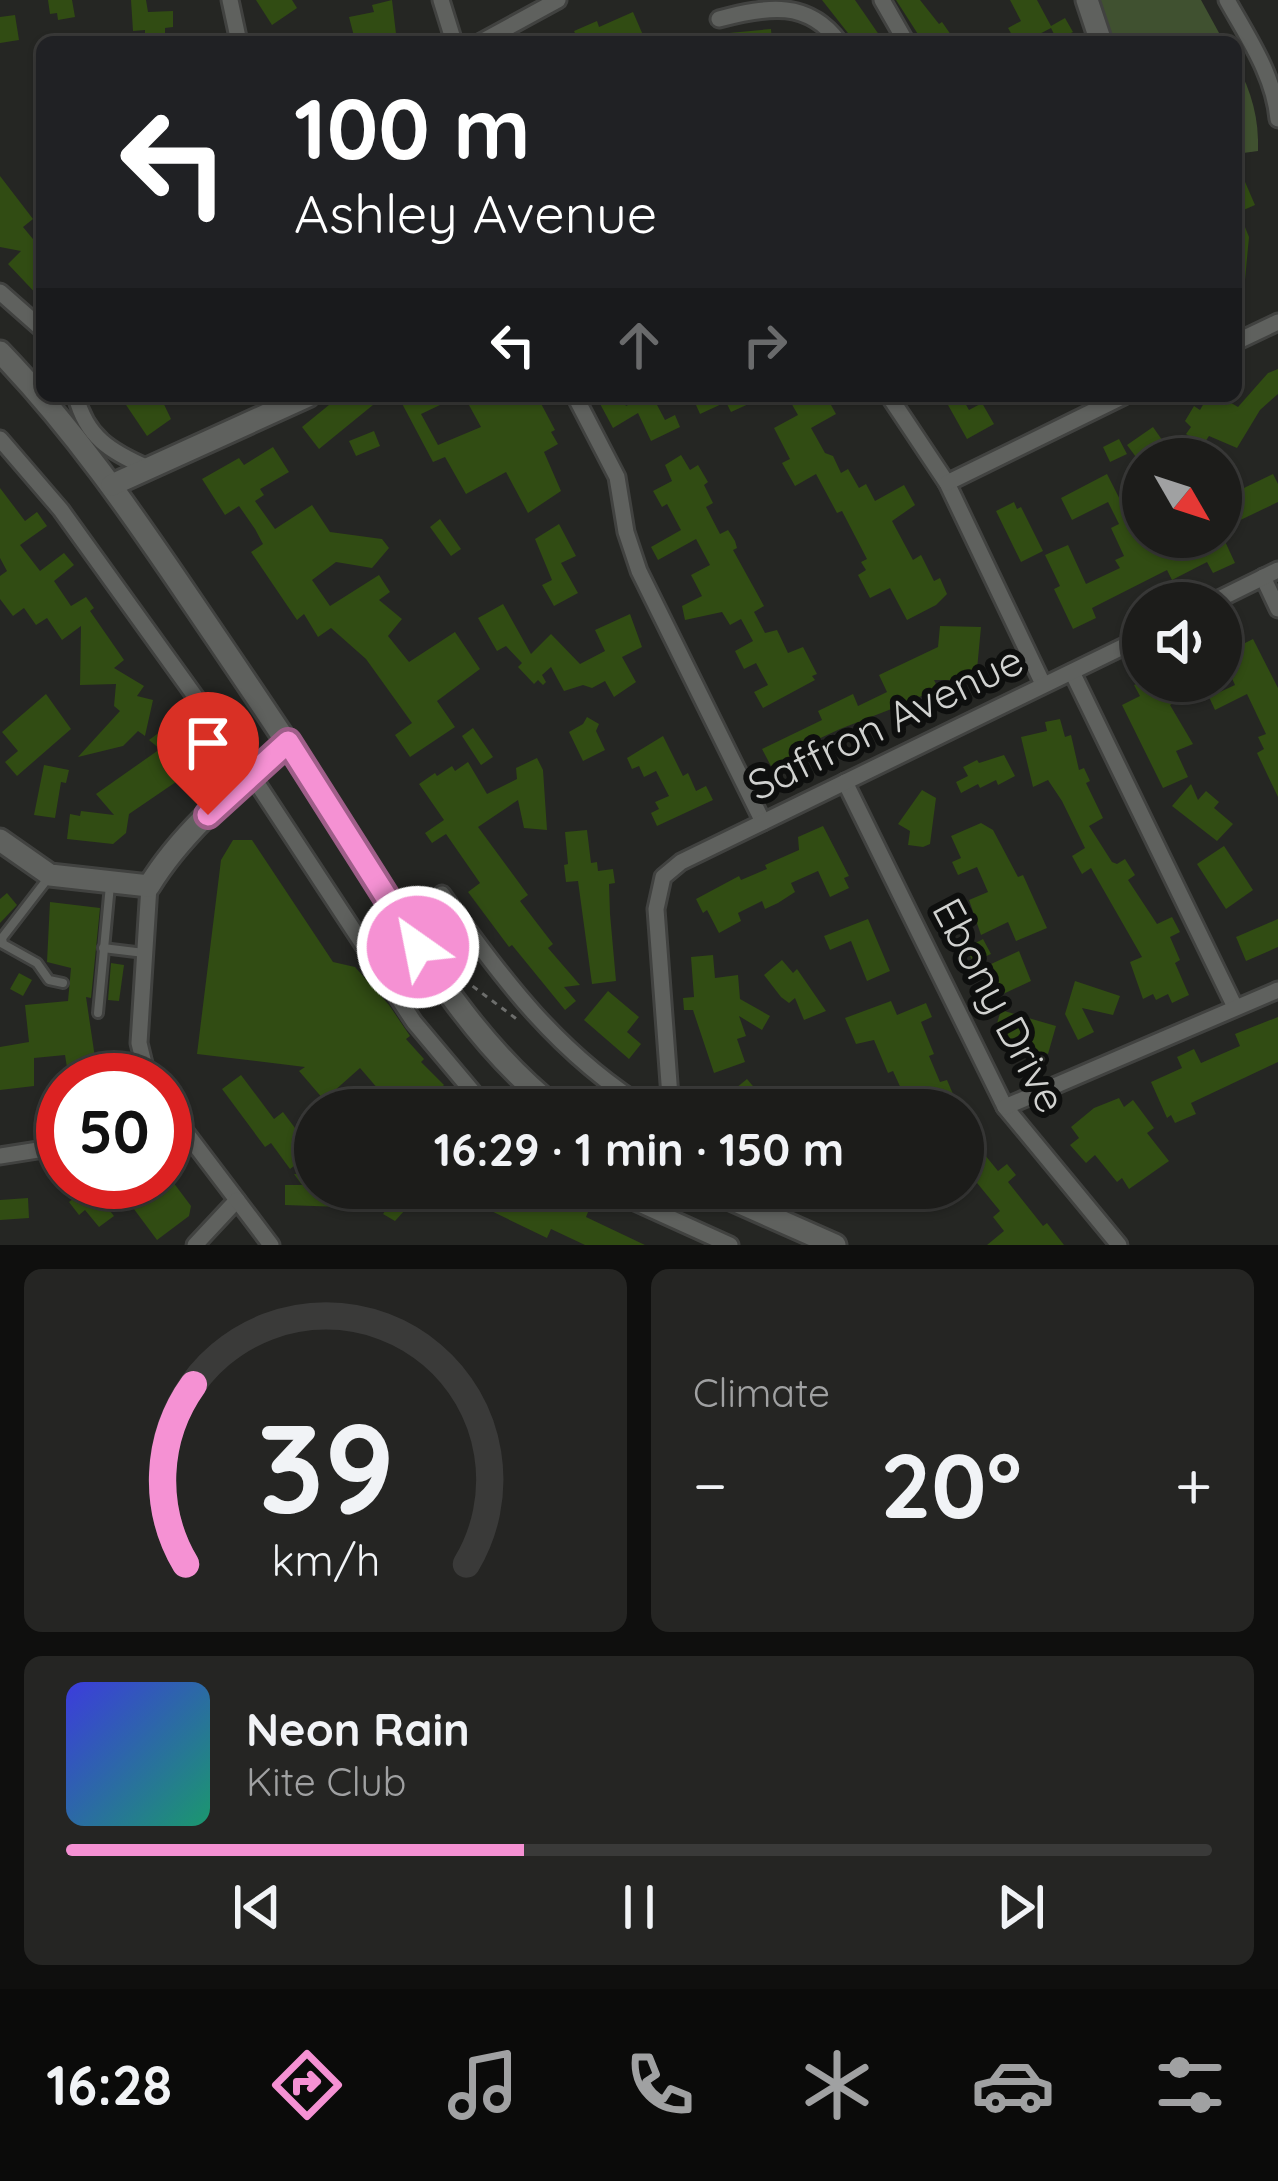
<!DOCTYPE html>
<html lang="en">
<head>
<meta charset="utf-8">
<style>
  body { margin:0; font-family:Quicksand,sans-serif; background:#252523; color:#f1f3f6; height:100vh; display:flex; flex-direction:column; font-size:45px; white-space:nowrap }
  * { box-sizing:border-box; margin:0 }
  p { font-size:39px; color:#a0a1a2 }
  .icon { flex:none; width:66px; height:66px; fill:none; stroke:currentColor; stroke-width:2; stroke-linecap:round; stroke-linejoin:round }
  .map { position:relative; height:1245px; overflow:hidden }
  .side { display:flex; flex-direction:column; gap:24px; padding:24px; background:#0f0f0e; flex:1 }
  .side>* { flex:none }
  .hud { position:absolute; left:36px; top:36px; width:1206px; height:366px; border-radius:18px; box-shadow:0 3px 9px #0004,0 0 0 3px #3a3a39; background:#202124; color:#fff; overflow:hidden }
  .needle { width:78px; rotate:129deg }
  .fabs { position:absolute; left:1122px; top:438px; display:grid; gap:24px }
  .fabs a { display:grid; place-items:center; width:120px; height:120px; border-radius:50%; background:#1c1c1a; box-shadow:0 3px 9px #0004,0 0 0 3px #3a3a39; font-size:60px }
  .speed { position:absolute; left:36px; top:1053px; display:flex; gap:24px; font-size:60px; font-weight:700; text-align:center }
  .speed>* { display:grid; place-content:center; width:156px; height:156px; border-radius:50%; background:#1c1c1a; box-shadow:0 3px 9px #0004,0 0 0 3px #3a3a39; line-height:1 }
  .speed .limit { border:18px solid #d22; background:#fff; color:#111 }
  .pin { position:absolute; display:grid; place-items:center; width:102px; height:102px; color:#fff; margin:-123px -51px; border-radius:50% 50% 50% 0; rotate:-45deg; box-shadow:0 0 12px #0007 }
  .pin .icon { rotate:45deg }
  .me { position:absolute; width:132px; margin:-66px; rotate:327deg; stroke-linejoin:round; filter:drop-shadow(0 0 9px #0008) }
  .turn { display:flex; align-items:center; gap:42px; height:252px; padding:0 60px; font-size:54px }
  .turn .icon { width:156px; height:156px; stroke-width:2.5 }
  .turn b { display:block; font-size:84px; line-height:102px }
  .lanes { display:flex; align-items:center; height:114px; padding:0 60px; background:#0003; justify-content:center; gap:60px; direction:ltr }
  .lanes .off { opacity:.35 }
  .big { font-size:90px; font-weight:800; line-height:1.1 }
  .side .widget { flex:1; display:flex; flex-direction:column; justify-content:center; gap:18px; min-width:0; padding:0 42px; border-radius:18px; background:#252523 }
  .side .dial { align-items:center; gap:0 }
  .dial svg { height:312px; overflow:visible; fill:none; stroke:#3a3a39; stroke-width:7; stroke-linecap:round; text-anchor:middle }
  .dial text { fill:#f1f3f6; stroke:none }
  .song { display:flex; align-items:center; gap:36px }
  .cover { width:144px; height:144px; border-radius:18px; background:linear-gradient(135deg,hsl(240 70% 55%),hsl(160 70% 35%)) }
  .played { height:12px; border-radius:6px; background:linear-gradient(90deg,#f591d3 40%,#3a3a39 40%) }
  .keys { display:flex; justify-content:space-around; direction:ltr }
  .heat { display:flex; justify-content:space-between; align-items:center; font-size:66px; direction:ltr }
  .side .tiles { flex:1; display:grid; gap:24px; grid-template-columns:1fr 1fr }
  .widget:last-child { grid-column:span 2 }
  .trip { position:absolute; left:294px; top:1089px; width:690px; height:120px; border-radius:60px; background:#1c1c1a; box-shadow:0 3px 9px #0004,0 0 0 3px #3a3a39; font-weight:800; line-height:120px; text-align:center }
  .tab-bar { display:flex; height:192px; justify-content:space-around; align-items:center; background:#0b0b0a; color:#a0a1a2 }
  .tab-bar .icon { width:84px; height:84px }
  .tab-bar .selected { color:#f591d3 }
  .tab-bar b { font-size:54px; color:#f1f3f6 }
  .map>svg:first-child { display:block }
  .green { fill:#405130 }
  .building { fill:#314c13 }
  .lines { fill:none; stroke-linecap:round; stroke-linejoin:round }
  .lane-casing { stroke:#414240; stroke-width:14 }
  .street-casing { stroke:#414240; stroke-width:21 }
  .secondary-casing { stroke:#414240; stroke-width:27 }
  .path { stroke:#6d6e6c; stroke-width:3; stroke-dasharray:6 6; stroke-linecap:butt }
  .lane { stroke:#5f615e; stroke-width:8 }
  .street { stroke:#5f615e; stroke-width:15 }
  .secondary { stroke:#5f615e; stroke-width:21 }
  .route-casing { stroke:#9f5e89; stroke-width:30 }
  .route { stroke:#f591d3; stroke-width:21 }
  .labels { text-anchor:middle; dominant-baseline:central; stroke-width:12; stroke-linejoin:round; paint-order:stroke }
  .street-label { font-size:42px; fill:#d1d2d0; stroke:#0e0f0e }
</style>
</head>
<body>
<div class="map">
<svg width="1278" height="1245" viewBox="0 0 1278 1245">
  <rect width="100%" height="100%" fill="#252623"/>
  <g class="green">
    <polygon points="1083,0 1201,0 1224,42 1100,42"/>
    <path d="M1236,63c16,29 23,56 22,88l-22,3z"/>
  </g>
  <g class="building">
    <polygon points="48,0 72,0 75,17 58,20 57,13 50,14"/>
    <polygon points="131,0 146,0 148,12 173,11 173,27 165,28 165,42 145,42 145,30 133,31"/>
    <polygon points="256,0 292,0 297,8 272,25"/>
    <polygon points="392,0 397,42 371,42 370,37 355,40 349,17 374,12 372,5"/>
    <polygon points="822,0 855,0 884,42 855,42"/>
    <polygon points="896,0 920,0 939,24 942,22 956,42 923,42"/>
    <polygon points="1010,0 1037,0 1051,26 1065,18 1073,32 1057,40 1051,28 1024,42 1016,42 1008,28 1021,21"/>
    <polygon points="633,12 646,42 579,42 574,31 597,21 599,27"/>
    <polygon points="15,15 19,40 0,43 0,17"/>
    <polygon points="771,29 772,42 730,42 729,33"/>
    <polygon points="1236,161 1255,205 1239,212 1249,237 1245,280 1236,279"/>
    <polygon points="0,176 33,219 23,227 42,250 42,300 8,264 21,251 0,247"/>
    <polygon points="1278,369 1278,394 1260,410 1237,448 1209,436 1203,445 1186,434 1191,427 1185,421 1194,406 1200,410 1208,396 1219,396 1238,407 1268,373"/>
    <polygon points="120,396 160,396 171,419 147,436"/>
    <polygon points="340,396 352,396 357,402 363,396 384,396 319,449 302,427"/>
    <polygon points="398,396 459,396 421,414 438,445 481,427 464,396 537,396 555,430 551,432 558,444 544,452 561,491 528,513 506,472 466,494 445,457 433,462"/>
    <polygon points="605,396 621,396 626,406 646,396 663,396 656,403 665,420 675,415 680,427 651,441 638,413 613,428 598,400"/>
    <polygon points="692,396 766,396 731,412 726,402 700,414"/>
    <polygon points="799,396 826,396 836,414 811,428 825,453 833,456 841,473 848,469 859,488 866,484 875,501 904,485 915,505 892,521 913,560 921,555 934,581 940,578 947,594 936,605 907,620 890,588 870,598 858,575 866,570 861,562 867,559 842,511 837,513 816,474 795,486 782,463 790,459 774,428 798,415 790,401"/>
    <polygon points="943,396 961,396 969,410 982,403 994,424 967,439"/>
    <polygon points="1153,427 1167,447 1177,459 1143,459 1142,465 1127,445"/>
    <polygon points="374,431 380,446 356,456 349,441"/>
    <polygon points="1119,439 1127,454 1110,462 1103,447"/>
    <polygon points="273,447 289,472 260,489 264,495 255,501 275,529 312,505 330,532 382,539 389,548 372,568 336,562 312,580 330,606 379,575 390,592 379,600 402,619 388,636 409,662 455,632 480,669 437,701 455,727 410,757 395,735 412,723 366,659 331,628 318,637 304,614 297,620 251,552 263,544 255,529 239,506 225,515 202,479 239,458 244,465"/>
    <polygon points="681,455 690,470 698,465 708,482 704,485 713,503 706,507 720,534 728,530 735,541 737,548 733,550 764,606 754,612 765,633 777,630 788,653 803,647 817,674 812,676 815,680 763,708 754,692 768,685 756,663 744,669 735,651 753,641 741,619 730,625 722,612 685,620 682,606 702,596 691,575 710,565 696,539 658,560 651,547 681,530 667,504 662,507 653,491 672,481 665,465"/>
    <polygon points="1107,474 1139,537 1223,537 1235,563 1213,573 1207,562 1172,580 1167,570 1092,608 1096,618 1073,629 1054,589 1060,586 1045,555 1068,545 1086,584 1120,568 1115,560 1124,556 1111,528 1119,524 1108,502 1072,520 1061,498"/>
    <polygon points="1273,474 1278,484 1278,502 1228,526 1221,511 1221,499"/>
    <polygon points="0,488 25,521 37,512 47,526 20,545 40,571 64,553 74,565 54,581 71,606 86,597 94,608 90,611 124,660 114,668 144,686 137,696 153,700 145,736 138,731 123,746 78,757 120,711 114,706 116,684 80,685 81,626 62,640 47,618 36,625 24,608 13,616 0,599 0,576 7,571 0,558"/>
    <polygon points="1014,502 1017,509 1021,507 1043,551 1021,562 996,511"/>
    <polygon points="440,519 461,549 451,556 430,527"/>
    <polygon points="559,524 576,556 561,563 578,593 554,606 542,585 552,580 535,539"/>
    <polygon points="503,604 531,654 551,634 580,664 605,651 595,630 630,614 642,647 622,657 636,682 614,697 605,681 592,688 583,685 564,691 551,667 542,675 546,682 543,685 538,680 534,684 518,667 522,663 506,646 497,651 478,618"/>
    <polygon points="940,626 981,627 976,680 934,680 938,688 909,702 915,714 901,721 894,708 840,729 814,741 817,746 772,768 762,749 822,720 818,711 853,694 858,706 887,692 879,675 938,647"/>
    <polygon points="1238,634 1243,644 1253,639 1278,688 1278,797 1257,753 1264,749 1258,737 1266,734 1247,694 1215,710 1209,697 1235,685 1225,663 1221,665 1221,642"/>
    <polygon points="1143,681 1171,681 1181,699 1170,705 1193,744 1176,751 1188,777 1163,788 1122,705 1140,696 1134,685"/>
    <polygon points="46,694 71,729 17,776 5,762 18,751 2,732"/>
    <polygon points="587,717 599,724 596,731 605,750 583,761 569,732 583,724"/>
    <polygon points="1060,719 1065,737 1071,735 1079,770 1084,768 1090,781 1086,783 1103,818 1089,826 1112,862 1117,864 1125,859 1135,875 1128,880 1157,924 1172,917 1180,932 1170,937 1180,960 1175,963 1189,995 1172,1003 1168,994 1156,1000 1153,994 1143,999 1130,962 1142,957 1091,868 1082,874 1072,856 1085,848 1062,801 1048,780 1033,787 1021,737 1047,731 1045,722"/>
    <polygon points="172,723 179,733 184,729 197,747 192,771 129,814 126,833 113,844 67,839 70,814 80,816 81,811 114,815 96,794 160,749 149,740"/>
    <polygon points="473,728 493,757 481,765 462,736"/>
    <polygon points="663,736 683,776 688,773 696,791 706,786 713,800 657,826 651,813 659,809 655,802 669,796 656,771 644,777 639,766 632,769 627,758"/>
    <polygon points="1004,755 1015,776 998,785 996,780 980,788 978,784 961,793 956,782 968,776 963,767 977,760 979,763"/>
    <polygon points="537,758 543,770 547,830 524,828 518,800 478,827 528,895 520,901 553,944 548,948 580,985 564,987 576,1001 565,1010 512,945 509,947 468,892 480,883 446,834 432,843 425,833 444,820 419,784 435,773 437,776 452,766 455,771 468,762 487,794 517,779 516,768"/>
    <polygon points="44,765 69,770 66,783 61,782 55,818 34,815"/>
    <polygon points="1191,784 1198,800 1206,791 1219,802 1214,808 1233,824 1217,841 1172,806"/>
    <polygon points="922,790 936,798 930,844 923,847 908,845 910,831 898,824"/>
    <polygon points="981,823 993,830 1018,877 1023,875 1047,928 1016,941 1008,922 981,935 969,900 988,892 977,867 958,875 952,862 961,858 951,836"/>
    <polygon points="823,826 849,876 844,878 849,888 830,897 818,871 791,883 795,892 778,903 765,909 762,901 738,913 741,921 719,933 707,910 703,913 696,899 739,876 741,880 767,869 765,865 799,850 798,837"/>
    <polygon points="587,830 591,863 597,862 598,871 613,869 615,883 609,884 610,914 616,981 592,984 578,881 566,882 564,865 568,864 565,832"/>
    <polygon points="233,840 252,840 333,962 355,967 389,1005 410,1036 406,1039 424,1059 421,1062 444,1085 432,1097 446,1110 370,1110 385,1097 360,1068 324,1100 299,1071 305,1067 197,1054 221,860"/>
    <polygon points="1224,846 1253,890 1226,909 1197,864"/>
    <polygon points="7,893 17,905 0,923 0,899"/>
    <polygon points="50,902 100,908 91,998 86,997 98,1078 69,1080 65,1055 34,1058 34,1086 0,1090 0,1047 29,1042 25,1005 68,1001 71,968 47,962"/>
    <polygon points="868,919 890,971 867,981 851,941 830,950 824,936"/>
    <polygon points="1278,919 1278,947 1246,961 1236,937"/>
    <polygon points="983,939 991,954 973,962 966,948"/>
    <polygon points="1019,951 1031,981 986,1002 980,988 998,979 991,964"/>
    <polygon points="713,955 715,978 738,975 740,999 770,1016 762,1030 739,1016 746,1036 737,1039 745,1062 714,1073 693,1010 684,1010 683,998 694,997 691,957"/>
    <polygon points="782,960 793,973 797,969 826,1011 804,1020 795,998 789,1003 781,997 764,975"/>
    <polygon points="111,963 124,965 119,1001 108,1000"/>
    <polygon points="19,973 32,980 23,996 10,989"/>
    <polygon points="1075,981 1120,996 1113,1015 1082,1008 1094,1032 1078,1040 1065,1014"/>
    <polygon points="608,991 639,1017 627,1032 641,1044 629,1059 584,1020"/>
    <polygon points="891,1001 897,1015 926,1003 932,1017 921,1022 934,1054 929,1056 940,1082 947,1080 956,1101 945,1106 948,1110 865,1110 903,1093 893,1071 888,1073 874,1040 856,1044 845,1018"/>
    <polygon points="1001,1010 1056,1026 1048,1054 1021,1046 1017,1060 1005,1057 1010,1042 993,1037"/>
    <polygon points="1278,1017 1278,1062 1191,1103 1196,1114 1175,1123 1171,1115 1167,1118 1151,1082 1182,1068 1177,1057 1194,1049 1201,1063 1240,1046 1235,1034"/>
    <polygon points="241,1075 274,1119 283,1112 295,1128 315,1112 315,1128 300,1140 307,1149 299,1156 302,1160 290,1169 271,1143 265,1147 222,1089"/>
    <polygon points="747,1079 773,1110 743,1110 730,1093"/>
    <polygon points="793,1092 829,1110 784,1110"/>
    <polygon points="1119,1098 1124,1107 1133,1100 1154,1128 1147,1133 1169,1161 1129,1189 1122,1178 1117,1182 1095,1155 1086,1163 1070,1145 1079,1138 1071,1127 1094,1108"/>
    <polygon points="963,1128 998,1171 1007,1164 1016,1175 1008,1182 1043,1226 1047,1223 1064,1245 987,1245 1004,1231 993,1217 1000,1211 973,1178 963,1185"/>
    <polygon points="294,1174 315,1175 315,1188 343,1188 342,1207 285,1205 285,1185 302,1185"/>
    <polygon points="170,1178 191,1206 189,1216 157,1240 125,1197 140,1186 147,1196"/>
    <polygon points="90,1186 114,1216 99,1227 85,1210 79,1215 69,1202"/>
    <polygon points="402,1188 425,1188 395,1221 383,1214"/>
    <polygon points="494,1188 512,1188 565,1212 574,1192 593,1200 586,1217 645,1245 585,1245 551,1229 547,1238 485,1208"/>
    <polygon points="28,1198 29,1218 0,1220 0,1200"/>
  </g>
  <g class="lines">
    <g class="lane-casing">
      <g id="lane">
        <polyline points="49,877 2,938 3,944 37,963 49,980 63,983"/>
        <polyline points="103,948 144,953"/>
        <polyline points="98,1013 110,885"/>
      </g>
    </g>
    <g class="street-casing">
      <g id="street">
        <polyline points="230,0 239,42"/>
        <polyline points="441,0 454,42"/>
        <polyline points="882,0 906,42"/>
        <path d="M1227,0c21,38 47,75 51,119"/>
        <path d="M719,19c49,-13 89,-19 120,23"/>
        <polyline points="481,42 558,0"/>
        <polyline points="0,292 42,329"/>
        <polyline points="1236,342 1278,322"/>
        <path d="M76,396c10,41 35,56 72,72"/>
        <polyline points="575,396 617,477 626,532 639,571 763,822"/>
        <polyline points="889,396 947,483 1043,684"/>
        <polyline points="0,439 61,510 251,774 414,1022 488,1110"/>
        <polyline points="947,483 1124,396"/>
        <polyline points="1263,577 1278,609"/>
        <polyline points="1211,603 1278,570"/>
        <polyline points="1072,672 1235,1007"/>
        <polyline points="845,782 1005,1107 1119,1245"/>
        <path d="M442,894c60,85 117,161 207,216"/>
        <polyline points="148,1080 139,1043 149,886"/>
        <polyline points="165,1105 237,1200 195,1245"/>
        <polyline points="1005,1107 1278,990"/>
        <polyline points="671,1110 656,909 663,877 681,862 1143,637"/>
        <polyline points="0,1156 63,1146"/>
        <polyline points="604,1188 730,1245"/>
        <polyline points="826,1188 829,1189"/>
        <polyline points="237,1200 271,1245"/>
      </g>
    </g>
    <g class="secondary-casing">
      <g id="secondary">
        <polyline points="1087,0 1101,42"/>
        <path d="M0,352c73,76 131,160 190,247 51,75 103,151 152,228 63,99 122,210 216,283"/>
        <polyline points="112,485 308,396"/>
        <path d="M0,840l50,35 99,11c34,-56 90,-101 139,-144"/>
        <polyline points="706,1188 835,1245"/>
      </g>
    </g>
    <polyline class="path" points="463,979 518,1020"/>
    <use href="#lane" class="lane"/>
    <use href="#street" class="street"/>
    <use href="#secondary" class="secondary"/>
  </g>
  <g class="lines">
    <g class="route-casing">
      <polyline id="route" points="208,815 288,742 418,947"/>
    </g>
    <use href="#route" class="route"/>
  </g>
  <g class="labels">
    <g class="street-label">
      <text transform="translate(885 722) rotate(-26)">Saffron Avenue</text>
      <text transform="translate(1000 1005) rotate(62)">Ebony Drive</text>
    </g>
  </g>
</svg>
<div class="fabs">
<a><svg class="needle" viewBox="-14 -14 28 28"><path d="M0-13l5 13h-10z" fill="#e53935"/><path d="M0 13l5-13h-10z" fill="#a0a1a2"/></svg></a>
<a><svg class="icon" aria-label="sound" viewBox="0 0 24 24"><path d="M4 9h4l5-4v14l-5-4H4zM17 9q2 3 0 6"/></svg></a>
</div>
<div class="speed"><div class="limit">50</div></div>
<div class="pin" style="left:208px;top:815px;background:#d93025"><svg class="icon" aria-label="arrive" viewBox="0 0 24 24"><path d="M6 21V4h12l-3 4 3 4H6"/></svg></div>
<svg class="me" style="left:418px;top:947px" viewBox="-20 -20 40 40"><circle r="17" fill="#f591d3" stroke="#fff" stroke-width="3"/><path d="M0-11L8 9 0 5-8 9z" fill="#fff"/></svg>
<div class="trip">16:29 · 1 min · 150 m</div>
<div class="hud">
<div class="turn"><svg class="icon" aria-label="left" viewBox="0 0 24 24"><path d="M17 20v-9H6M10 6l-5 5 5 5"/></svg><div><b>100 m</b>Ashley Avenue</div></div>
<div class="lanes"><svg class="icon" aria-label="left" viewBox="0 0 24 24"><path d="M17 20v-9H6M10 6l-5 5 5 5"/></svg><svg class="icon off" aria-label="ahead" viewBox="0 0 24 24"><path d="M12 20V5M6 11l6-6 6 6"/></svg><svg class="icon off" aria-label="right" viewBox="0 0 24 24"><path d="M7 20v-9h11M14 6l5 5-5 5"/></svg></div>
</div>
</div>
<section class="side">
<div class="tiles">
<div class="widget dial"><svg viewBox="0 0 100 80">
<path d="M14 69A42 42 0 1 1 86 69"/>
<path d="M14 69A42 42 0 0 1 16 23" stroke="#f591d3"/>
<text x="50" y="56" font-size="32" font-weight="700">39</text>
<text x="50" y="72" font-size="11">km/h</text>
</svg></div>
<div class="widget"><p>Climate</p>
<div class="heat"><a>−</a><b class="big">20°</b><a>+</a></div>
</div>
<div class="widget">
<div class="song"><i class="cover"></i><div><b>Neon Rain</b><p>Kite Club</p></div></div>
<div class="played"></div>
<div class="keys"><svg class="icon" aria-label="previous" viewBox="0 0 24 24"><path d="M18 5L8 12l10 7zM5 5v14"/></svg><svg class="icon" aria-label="pause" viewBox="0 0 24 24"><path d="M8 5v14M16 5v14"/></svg><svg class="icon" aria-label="next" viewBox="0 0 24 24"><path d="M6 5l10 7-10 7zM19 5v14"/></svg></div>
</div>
</div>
</section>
<nav class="tab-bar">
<b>16:28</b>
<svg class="icon selected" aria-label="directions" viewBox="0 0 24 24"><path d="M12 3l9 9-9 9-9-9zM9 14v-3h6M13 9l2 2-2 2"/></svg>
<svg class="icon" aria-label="music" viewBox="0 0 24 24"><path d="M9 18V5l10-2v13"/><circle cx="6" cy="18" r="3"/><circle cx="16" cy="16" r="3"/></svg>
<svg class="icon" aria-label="phone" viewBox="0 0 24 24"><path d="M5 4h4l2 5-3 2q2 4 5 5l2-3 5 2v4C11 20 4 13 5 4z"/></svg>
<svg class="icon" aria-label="climate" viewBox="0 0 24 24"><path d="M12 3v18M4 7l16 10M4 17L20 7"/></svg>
<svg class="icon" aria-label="car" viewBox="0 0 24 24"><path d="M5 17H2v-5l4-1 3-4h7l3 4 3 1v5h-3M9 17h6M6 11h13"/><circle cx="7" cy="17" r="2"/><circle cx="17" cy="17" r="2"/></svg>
<svg class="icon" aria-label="filters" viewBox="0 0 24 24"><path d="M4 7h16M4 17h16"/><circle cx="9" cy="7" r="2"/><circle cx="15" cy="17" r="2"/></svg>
</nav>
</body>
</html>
